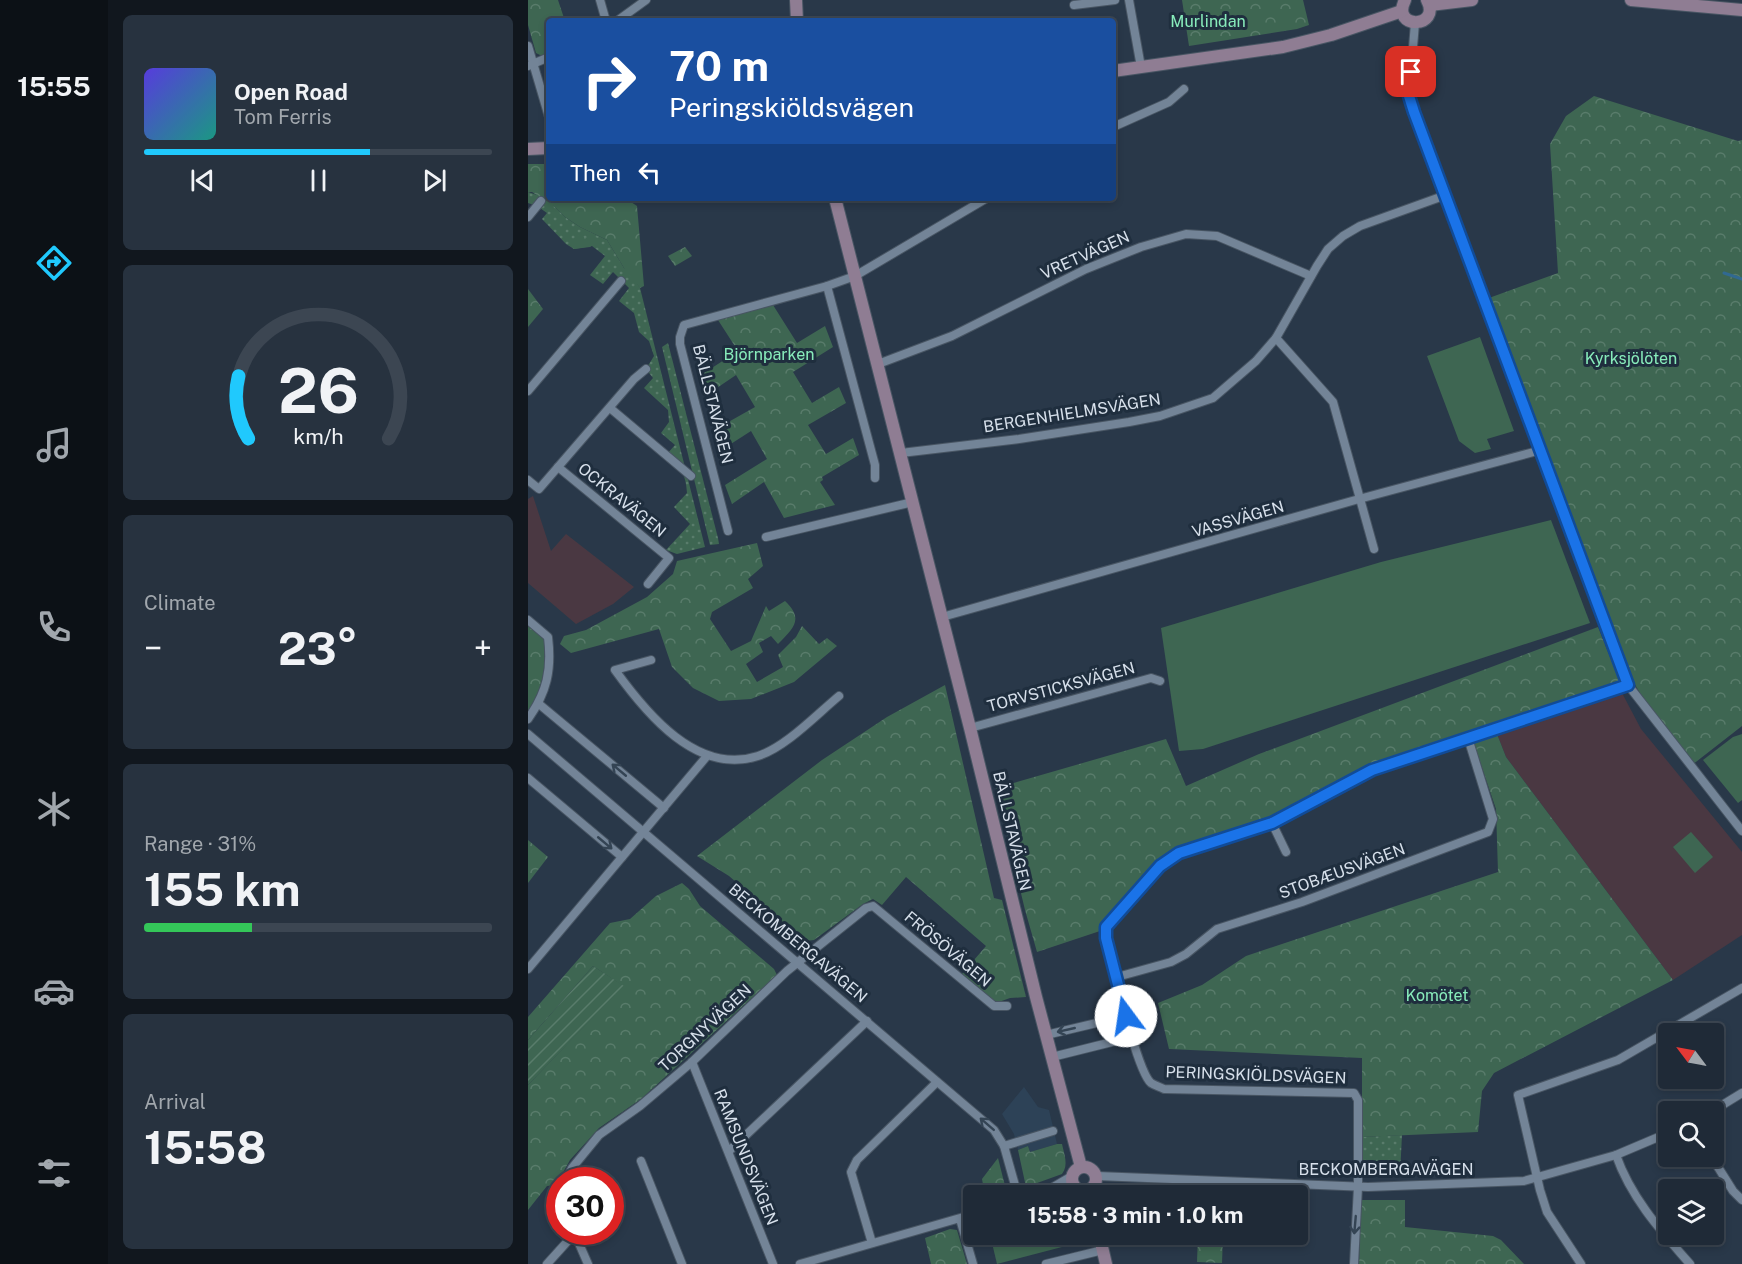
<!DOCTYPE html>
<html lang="en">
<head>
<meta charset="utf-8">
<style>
  body { margin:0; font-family:"Public Sans",sans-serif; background:#27323f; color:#f1f3f6; height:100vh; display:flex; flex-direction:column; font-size:22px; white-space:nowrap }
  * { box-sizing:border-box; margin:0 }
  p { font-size:20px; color:#a1a7ad }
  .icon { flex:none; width:33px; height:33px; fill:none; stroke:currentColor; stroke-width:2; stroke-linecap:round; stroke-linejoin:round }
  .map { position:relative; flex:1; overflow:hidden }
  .sheet { display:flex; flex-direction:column; gap:15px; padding:15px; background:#11171e; width:420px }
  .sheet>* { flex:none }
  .top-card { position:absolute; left:18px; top:18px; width:570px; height:183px; border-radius:6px; box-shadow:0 3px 9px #0003,0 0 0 2px #3c4652; background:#1a4fa0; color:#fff; overflow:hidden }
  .needle { width:39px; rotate:302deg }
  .fabs { position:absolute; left:1130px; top:1023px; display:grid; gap:12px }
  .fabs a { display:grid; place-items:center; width:66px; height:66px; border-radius:6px; background:#1f2a37; box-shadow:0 3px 9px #0003,0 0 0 2px #3c4652; font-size:30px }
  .speed { position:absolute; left:18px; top:1167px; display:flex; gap:12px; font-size:30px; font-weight:700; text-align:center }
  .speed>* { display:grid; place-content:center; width:78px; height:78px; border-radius:50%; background:#1f2a37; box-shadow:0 3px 9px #0003,0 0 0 2px #3c4652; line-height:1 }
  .speed .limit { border:9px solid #d22; background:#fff; color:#111 }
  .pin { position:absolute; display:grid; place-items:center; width:51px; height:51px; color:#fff; margin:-26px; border-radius:12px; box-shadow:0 3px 9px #0006 }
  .me { position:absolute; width:66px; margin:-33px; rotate:346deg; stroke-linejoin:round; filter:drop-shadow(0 0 4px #0008) }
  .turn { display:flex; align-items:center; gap:21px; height:126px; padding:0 24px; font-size:27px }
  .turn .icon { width:78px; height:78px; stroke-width:2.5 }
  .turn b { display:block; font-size:42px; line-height:51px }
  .then { display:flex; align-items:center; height:57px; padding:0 24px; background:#0003; gap:12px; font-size:22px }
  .big { font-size:45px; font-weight:700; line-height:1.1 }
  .sheet .card { flex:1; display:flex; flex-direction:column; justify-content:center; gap:9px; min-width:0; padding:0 21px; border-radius:9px; background:#27323f }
  .sheet .dial { align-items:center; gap:0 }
  .dial svg { height:156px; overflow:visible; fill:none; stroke:#3c4652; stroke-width:7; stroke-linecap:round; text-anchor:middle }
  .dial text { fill:#f1f3f6; stroke:none }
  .song { display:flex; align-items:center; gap:18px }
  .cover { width:72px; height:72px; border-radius:9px; background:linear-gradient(135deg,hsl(250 70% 55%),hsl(170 70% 35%)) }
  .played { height:6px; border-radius:3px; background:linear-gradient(90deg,#20c9fd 65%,#3c4652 65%) }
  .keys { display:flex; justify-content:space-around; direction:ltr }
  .heat { display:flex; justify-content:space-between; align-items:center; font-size:33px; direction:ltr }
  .charge { height:9px; border-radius:4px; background:linear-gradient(90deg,#34c759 31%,#3c4652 0) }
  .trip { position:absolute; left:435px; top:1185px; width:345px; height:60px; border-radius:6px; background:#1f2a37; box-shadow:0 3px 9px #0003,0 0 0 2px #3c4652; font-weight:700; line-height:60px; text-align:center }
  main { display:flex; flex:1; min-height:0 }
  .tab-bar { display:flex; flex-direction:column; width:108px; justify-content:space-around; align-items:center; background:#0c1116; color:#a1a7ad }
  .tab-bar .icon { width:42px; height:42px }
  .tab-bar .active { color:#20c9fd }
  .tab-bar b { font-size:27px; color:#f1f3f6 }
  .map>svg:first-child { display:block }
  .built { fill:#2d4257 }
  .education { fill:#4a3842 }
  .grass { fill:url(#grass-dots) }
  .forest { fill:url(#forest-crowns) }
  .garden { fill:url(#garden-furrows) }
  .pitch { fill:#3e6652 }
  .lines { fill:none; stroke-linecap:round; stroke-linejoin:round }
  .stream { stroke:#316991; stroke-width:3 }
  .street-casing { stroke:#485563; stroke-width:10 }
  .secondary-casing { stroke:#485563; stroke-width:14 }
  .street { stroke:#738497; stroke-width:8 }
  .secondary { stroke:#8f7d93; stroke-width:12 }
  .oneway { stroke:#344454 }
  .route-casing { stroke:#114b97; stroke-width:15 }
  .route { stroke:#1a73e8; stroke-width:10 }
  .labels { text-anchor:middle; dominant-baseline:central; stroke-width:6; stroke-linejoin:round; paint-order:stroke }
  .park-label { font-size:16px; fill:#88ecbb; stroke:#1f2e3e }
  .street-label { font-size:16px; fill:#d7e0eb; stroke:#1f2e3e }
</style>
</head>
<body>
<main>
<nav class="tab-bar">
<b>15:55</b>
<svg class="icon active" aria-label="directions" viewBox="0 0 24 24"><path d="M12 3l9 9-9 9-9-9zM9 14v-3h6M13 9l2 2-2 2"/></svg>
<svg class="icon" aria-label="music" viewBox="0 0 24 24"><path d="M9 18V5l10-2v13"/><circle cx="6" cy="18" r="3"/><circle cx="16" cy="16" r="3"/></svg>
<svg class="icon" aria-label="phone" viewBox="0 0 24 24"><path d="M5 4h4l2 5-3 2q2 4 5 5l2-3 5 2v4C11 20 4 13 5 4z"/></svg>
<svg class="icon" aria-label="climate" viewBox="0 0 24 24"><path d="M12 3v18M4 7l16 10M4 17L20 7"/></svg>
<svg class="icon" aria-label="car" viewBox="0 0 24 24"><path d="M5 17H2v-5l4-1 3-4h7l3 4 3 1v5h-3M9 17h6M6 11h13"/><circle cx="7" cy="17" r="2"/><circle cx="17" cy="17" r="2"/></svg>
<svg class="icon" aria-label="filters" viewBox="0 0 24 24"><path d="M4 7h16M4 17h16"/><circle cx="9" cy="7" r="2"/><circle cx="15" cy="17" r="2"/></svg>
</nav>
<section class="sheet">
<div class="card">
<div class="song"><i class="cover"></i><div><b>Open Road</b><p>Tom Ferris</p></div></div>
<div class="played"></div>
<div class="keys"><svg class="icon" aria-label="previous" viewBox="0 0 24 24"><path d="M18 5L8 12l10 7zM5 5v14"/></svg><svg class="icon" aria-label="pause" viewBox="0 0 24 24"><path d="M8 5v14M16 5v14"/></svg><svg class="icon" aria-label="next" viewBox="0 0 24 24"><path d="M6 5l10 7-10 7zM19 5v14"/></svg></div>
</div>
<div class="card dial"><svg viewBox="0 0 100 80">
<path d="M14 69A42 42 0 1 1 86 69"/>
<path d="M14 69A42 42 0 0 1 9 37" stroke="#20c9fd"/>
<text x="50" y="56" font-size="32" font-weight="700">26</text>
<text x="50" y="72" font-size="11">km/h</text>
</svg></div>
<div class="card"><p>Climate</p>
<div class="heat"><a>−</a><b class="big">23°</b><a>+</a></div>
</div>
<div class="card"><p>Range · 31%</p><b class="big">155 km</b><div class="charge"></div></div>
<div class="card"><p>Arrival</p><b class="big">15:58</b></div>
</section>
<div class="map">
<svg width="1214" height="1264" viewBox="0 0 1214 1264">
  <defs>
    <pattern id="grass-dots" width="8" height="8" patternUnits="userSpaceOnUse" patternTransform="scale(1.5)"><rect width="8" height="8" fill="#3e6652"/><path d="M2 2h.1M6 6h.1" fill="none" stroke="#597c6b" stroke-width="1.8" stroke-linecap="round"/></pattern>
    <pattern id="forest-crowns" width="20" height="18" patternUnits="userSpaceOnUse" patternTransform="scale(1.5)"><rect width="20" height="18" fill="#3e6652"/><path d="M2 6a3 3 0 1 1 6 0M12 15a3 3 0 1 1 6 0" fill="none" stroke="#597c6b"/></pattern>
    <pattern id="garden-furrows" width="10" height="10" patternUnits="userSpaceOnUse" patternTransform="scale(1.5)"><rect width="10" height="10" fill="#3e6652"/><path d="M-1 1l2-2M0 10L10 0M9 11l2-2" fill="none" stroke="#597c6b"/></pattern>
  </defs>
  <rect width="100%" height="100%" fill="#293849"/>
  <g class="built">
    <polygon points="496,1087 510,1107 521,1110 529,1144 502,1152 500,1146 490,1150 486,1134 474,1114"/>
    <polygon points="445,1225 446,1234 497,1235 443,1248 438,1227"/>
  </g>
  <g class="education">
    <polygon points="5,496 23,551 38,534 106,587 85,604 48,624 0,583 0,499"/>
    <polygon points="1093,691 1113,729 1214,852 1214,935 1145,980 978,757 969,734"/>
  </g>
  <g class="grass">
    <path d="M0,192l18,6 19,19 15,10 27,13 17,28 4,2 12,18 65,259 -28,7 -11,-4 24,-26 -16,-17 13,-14c-1,-21 -7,-24 -21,-38l9,-10 -14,-12 8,-11 -1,-12 -24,-22 9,-10 -7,-9 8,-13 -5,-15 -10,-9 -5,-19 -15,-12 10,-13 -16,-16 -10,12 -13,-9 15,-19 -13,-10 -18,3 -8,-5 -24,-25 5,-6 -10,-7 -9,-3z"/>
    <polygon points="140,343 190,538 191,544 182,545 134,347"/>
    <polygon points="874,1135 872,1174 836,1174 834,1172 834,1137"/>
  </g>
  <g class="forest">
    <polygon points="0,0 30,0 37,21 21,21 21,54 16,57 8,53 0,25"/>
    <polygon points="654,0 775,0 781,25 769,29 661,46"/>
    <polygon points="1066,96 1210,141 1214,140 1214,726 1164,765 1116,700 1102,676 961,298 1030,273 1022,144 1038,116"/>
    <polygon points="0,164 21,164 21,198 97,198 109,206 116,286 112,288 96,268 79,240 52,227 37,217 27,207 4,192 0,192"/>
    <polygon points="51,235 63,240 67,237 70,238 69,242 62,247 46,249 43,246 49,241"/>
    <polygon points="157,247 164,256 147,266 140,256"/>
    <polygon points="0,289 15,309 0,327"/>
    <polygon points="245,305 269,343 297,326 305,347 265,372 284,403 311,387 318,403 280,425 298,454 325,438 331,455 294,477 295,480 292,482 307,505 256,518 236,482 204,504 197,485 239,459 223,431 195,449 188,429 227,407 208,375 180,394 173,375 210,351 190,320"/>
    <path d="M229,543l6,23 -15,13 5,9 -41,24 -2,7 21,32 20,-10 15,-35 3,5 16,-10c19,18 9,27 -7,43l-7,-8 -12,7 4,9 -17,12 11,18 26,-15 -5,-12 18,-18 6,-11 17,18 8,-6 10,8 -43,36 -43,17 -32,2 -26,-13 -21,-21 -13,-38 -88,24 -11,-9 4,-8 22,-6 61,-33 26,-23 4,-13z"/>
    <path d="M0,625l16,14c2,29 0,46 -16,72z"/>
    <polygon points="1070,627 1092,682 834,771 745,819 640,854 610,883 572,931 509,952 497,910 468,788 638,739 658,786 731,754"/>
    <polygon points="417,685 466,898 474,900 498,997 482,998 468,1003 434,974 458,946 378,877 354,905 345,899 335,904 286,940 277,941 201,876 169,856 294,760 359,717"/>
    <polygon points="969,734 978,757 1145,980 966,1073 954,1091 950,1132 834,1137 834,1058 641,1049 630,1003 674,985 718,956 970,872 968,809 945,741"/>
    <polygon points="0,840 20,857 0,883"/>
    <polygon points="154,883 161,889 172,906 246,969 249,975 113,1099 71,1128 42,1160 28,1185 19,1186 0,1210 0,1085 95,986 65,966 0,1040 0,1017 82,923 102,919 128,896"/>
    <path d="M529,1144h5c2,10 7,21 0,30l-36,13 -8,-37 10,-4 2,6z"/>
    <polygon points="470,1158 477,1186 474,1195 457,1195 454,1179"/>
    <polygon points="833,1200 877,1200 877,1227 965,1236 973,1240 996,1264 831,1264"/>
    <polygon points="422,1229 429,1230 439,1264 403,1264 397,1238"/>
    <polygon points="670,1235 695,1235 694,1263 669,1262"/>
  </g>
  <polygon class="garden" points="65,966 96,986 0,1085 0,1040"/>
  <g class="pitch">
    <polygon points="952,337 986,431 959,439 963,449 947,453 931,441 899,356"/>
    <polygon points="1023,520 1062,623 675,749 651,751 633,628 853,562"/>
    <polygon points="1214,734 1214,800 1210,803 1175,760 1205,737"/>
    <polygon points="1163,832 1185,857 1167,873 1145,847"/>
    <polygon points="497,1234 555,1235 557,1241 469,1264 464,1243"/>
  </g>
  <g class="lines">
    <polyline class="stream" points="1196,273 1214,279"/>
    <g class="street-casing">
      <g id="street">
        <polyline points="72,0 78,21"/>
        <polyline points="601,0 613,67"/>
        <polyline points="546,5 587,0"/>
        <polyline points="89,21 118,0"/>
        <polyline points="887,23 881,96 886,113 1100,685 1214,831"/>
        <polyline points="0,46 21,117"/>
        <polyline points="0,66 21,57"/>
        <polyline points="585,127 641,102 656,89"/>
        <polyline points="0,217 13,201"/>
        <polyline points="299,286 347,465 347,478"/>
        <polyline points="748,338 805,402 846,549"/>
        <polyline points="350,364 424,336 558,269 613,247 658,234 689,236 783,276"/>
        <polyline points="0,391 93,281"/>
        <polyline points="82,408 163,476"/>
        <polyline points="373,453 491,439 601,422 632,416 685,398 728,361 748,338 789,266 800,249 815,236 832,226 918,195"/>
        <polyline points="30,467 141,558 120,584"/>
        <polyline points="0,480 11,489 106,379 118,369"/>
        <polyline points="200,531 152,344 152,337 156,325 299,286 327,276 459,198"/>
        <polyline points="238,537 385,502"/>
        <polyline points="414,617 831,499 1013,450"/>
        <path d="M0,620l20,17c4,33 -1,55 -20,82"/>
        <path d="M123,660l-36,10c31,43 82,106 143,86 28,-9 58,-41 81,-60"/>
        <polyline points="11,704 136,808"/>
        <polyline points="442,728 623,678 632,681"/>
        <polyline points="0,734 466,1130 476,1146 490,1196"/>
        <polyline points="0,778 94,857"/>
        <polyline points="744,823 758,852"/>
        <polyline points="0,969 179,756"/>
        <polyline points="589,977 643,962 658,954 689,929 774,902 960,832 965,819 940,738"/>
        <polyline points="518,1035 598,1016"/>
        <polyline points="524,1057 604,1037"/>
        <polyline points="164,1062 245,1264"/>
        <polyline points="1183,1112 1214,1093"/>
        <polyline points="476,1146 525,1131"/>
        <polyline points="201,1151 339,1021"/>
        <path d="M1088,1155c15,43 45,76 74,109"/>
        <polyline points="1183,1156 1205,1191 1214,1200"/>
        <polyline points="113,1161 154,1264"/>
        <polyline points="569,1176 840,1187 996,1181 1088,1155 1140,1133"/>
        <polyline points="38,1180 44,1168 71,1135 112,1106 164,1062 259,971 338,908 345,906 466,1006 479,1006"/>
        <polyline points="519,1193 553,1191"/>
        <polyline points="507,1196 515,1193 544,1176"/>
        <polyline points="432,1219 445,1264"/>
        <polyline points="46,1232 60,1264"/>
        <polyline points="344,1243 323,1172 329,1160 409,1082"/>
        <polyline points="19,1264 47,1233"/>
        <polyline points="272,1264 446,1214"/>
        <polyline points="518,1264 575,1250"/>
        <path d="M826,1264l4,-77v-87l-4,-7 -190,-4c-4,-2 -10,-4 -13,-6 -15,-13 -38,-120 -45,-145v-11l54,-62 19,-12 93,-30 100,-53 256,-85"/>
        <polyline points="1053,1264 1019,1212 1012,1190 990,1095 1090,1060 1214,988"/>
      </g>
    </g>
    <g class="secondary-casing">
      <g id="secondary">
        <polyline points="268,0 269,21"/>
        <path d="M877,0c-15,30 37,29 22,0"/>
        <polyline points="1103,0 1214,10"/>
        <polyline points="902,5 944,0"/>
        <polyline points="585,71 755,47 803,35 874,11"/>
        <polyline points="0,149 21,148"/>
        <polyline points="307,198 442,728 508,997 553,1167"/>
        <circle cx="556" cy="1179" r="12"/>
        <polyline points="571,1234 578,1264"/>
      </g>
    </g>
    <use href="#street" class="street"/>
    <use href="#secondary" class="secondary"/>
  </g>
  <defs><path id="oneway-shaft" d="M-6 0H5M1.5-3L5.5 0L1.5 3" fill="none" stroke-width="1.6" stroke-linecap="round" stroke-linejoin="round" transform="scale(1.5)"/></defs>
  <g class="oneway">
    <use href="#oneway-shaft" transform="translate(91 770) rotate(-140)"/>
    <use href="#oneway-shaft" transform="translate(77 843) rotate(40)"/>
    <use href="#oneway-shaft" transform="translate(538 1030) rotate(167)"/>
    <use href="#oneway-shaft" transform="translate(459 1124) rotate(-139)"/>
    <use href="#oneway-shaft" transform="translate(827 1225) rotate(95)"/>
  </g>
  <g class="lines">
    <g class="route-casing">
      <polyline id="route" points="598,1016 578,938 578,927 632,866 651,853 744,823 844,770 1100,685 886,112 881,96 883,72"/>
    </g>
    <use href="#route" class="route"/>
  </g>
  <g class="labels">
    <g class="park-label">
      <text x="680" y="21">Murlindan</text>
      <text x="241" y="354">Björnparken</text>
      <text x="1103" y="358">Kyrksjölöten</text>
      <text x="909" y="995">Komötet</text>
    </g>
    <g class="street-label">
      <text transform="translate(557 255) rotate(-24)">VRETVÄGEN</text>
      <text transform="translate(185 404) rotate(76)">BÄLLSTAVÄGEN</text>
      <text transform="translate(544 413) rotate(-9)">BERGENHIELMSVÄGEN</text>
      <text transform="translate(94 500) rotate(39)">OCKRAVÄGEN</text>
      <text transform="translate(710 519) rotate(-16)">VASSVÄGEN</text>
      <text transform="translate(533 687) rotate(-15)">TORVSTICKSVÄGEN</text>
      <text transform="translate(484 831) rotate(77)">BÄLLSTAVÄGEN</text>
      <text transform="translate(814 871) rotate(-20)">STOBÆUSVÄGEN</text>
      <text transform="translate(270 943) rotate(40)">BECKOMBERGAVÄGEN</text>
      <text transform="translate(420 949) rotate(40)">FRÖSÖVÄGEN</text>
      <text transform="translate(177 1028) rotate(-43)">TORGNYVÄGEN</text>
      <text transform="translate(728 1075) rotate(2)">PERINGSKIÖLDSVÄGEN</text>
      <text transform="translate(218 1157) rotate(68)">RAMSUNDSVÄGEN</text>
      <text x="858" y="1169">BECKOMBERGAVÄGEN</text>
    </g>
  </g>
</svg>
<div class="fabs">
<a><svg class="needle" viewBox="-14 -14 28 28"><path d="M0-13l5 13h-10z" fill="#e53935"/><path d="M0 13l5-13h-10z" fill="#a1a7ad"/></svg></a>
<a><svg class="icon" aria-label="search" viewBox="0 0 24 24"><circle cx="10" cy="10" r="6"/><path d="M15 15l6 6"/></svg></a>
<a><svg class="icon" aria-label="layers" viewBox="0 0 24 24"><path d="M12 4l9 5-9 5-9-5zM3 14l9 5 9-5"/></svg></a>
</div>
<div class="speed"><div class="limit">30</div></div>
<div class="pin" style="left:883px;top:72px;background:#d93025"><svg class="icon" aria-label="arrive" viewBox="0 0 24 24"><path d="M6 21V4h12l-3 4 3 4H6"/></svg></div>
<svg class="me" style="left:598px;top:1016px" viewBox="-20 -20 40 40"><circle r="19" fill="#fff"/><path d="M0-13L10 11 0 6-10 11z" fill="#1a73e8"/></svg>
<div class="trip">15:58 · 3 min · 1.0 km</div>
<div class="top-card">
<div class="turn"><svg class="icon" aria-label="right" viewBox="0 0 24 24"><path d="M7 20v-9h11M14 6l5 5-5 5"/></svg><div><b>70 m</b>Peringskiöldsvägen</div></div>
<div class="then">Then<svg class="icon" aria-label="left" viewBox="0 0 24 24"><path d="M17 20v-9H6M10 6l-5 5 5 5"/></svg></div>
</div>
</div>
</main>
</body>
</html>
